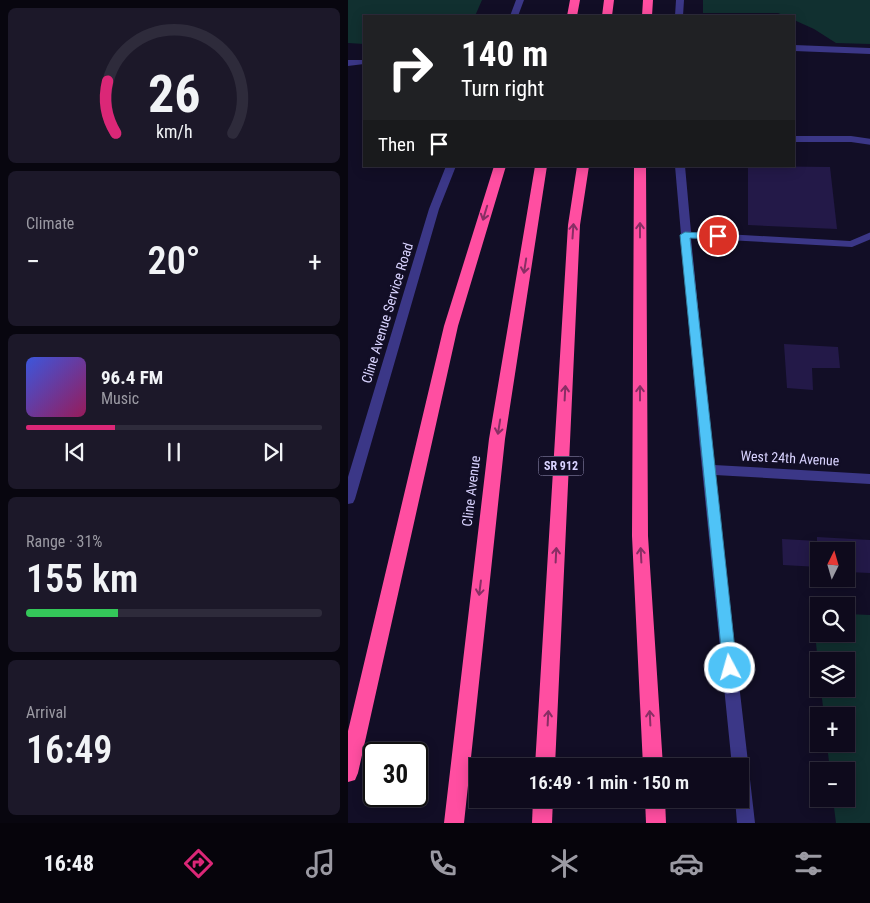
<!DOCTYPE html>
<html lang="en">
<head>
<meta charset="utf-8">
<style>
  body { margin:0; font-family:"Roboto Condensed",sans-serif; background:#1c1829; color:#f1f3f6; height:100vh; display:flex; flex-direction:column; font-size:19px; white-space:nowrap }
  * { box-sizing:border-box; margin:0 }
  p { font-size:16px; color:#9b9aa3 }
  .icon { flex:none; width:28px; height:28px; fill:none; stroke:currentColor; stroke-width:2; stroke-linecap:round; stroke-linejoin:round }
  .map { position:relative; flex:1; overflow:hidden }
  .side { display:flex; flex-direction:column; gap:8px; padding:8px; background:#08060f; width:348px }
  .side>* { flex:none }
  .banner { position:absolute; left:15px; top:15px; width:432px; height:152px; border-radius:0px; box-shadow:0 2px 12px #0003,0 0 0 1px #2e2b3b; background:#202124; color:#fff; overflow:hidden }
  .needle { width:32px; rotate:5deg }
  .fabs { position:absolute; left:462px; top:542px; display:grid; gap:10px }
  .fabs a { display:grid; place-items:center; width:45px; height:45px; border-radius:0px; background:#0e0a1c; box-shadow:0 2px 12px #0003,0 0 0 1px #2e2b3b; font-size:25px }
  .speed { position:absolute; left:15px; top:742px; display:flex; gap:10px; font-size:25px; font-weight:700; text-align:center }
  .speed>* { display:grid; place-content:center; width:65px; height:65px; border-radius:50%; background:#0e0a1c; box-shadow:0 2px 12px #0003,0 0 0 1px #2e2b3b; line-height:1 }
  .speed .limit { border:2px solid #111; border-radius:8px; background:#fff; color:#111 }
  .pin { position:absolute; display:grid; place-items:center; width:42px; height:42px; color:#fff; margin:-21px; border:2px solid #fff; border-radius:50%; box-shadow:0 1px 5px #0007 }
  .me { position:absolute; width:55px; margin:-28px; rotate:354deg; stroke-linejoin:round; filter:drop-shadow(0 0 4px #0008) }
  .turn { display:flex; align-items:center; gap:18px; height:105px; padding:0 15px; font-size:22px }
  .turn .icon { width:65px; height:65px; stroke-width:2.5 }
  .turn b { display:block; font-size:35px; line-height:42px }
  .then { display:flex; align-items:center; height:48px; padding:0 15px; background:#0003; gap:10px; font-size:19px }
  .big { font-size:38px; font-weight:600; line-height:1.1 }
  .side .tile { flex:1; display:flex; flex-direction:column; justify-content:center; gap:8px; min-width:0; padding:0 18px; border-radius:8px; background:#1c1829 }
  .side .dial { align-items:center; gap:0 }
  .dial svg { height:130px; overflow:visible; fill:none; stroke:#2e2b3b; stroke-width:7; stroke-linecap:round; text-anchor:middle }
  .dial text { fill:#f1f3f6; stroke:none }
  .song { display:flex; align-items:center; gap:15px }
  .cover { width:60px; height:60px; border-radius:8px; background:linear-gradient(135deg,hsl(230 70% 55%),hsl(330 70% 35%)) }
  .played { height:5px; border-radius:2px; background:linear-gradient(90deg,#db2777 30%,#2e2b3b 30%) }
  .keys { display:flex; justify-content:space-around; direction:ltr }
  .heat { display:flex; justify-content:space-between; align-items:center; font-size:28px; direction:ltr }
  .charge { height:8px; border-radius:4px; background:linear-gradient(90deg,#34c759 31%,#2e2b3b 0) }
  .trip { position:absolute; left:121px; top:758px; width:280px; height:50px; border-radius:0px; background:#0e0a1c; box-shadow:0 2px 12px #0003,0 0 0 1px #2e2b3b; font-weight:600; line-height:50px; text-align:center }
  .dock { display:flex; height:80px; justify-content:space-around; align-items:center; background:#06040b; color:#9b9aa3 }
  .dock .icon { width:35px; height:35px }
  .dock .selected { color:#db2777 }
  .dock b { font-size:22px; color:#f1f3f6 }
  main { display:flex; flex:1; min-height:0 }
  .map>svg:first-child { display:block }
  .green { fill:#113030 }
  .building { fill:#231948 }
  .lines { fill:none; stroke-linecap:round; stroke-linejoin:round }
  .minor { fill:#3b3787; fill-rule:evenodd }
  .highway { fill:#ff4ea1; fill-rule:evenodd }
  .oneway { stroke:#882e64 }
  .route { fill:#4fc3f7; stroke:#337fa1 }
  .labels { text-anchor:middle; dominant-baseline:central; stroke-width:5; stroke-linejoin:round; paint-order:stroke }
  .shield { fill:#120e26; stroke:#9d98be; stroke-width:1 }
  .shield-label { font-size:12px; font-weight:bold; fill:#d9d3ff }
  .street-label { font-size:14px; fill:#d9d3ff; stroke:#120e26 }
</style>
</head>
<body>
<main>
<section class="side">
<div class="tile dial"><svg viewBox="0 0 100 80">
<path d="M14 69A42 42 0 1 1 86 69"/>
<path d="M14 69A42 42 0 0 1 9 37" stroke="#db2777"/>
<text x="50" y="56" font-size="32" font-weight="700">26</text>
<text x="50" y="72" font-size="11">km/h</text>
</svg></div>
<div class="tile"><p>Climate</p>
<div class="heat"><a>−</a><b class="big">20°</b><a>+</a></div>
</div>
<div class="tile">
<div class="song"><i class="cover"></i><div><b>96.4 FM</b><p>Music</p></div></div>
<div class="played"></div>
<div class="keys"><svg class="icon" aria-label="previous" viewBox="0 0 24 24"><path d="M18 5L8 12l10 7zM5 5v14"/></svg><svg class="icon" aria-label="pause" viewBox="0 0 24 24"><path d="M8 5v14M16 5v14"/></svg><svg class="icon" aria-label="next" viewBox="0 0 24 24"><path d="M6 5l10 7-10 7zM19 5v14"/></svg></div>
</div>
<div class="tile"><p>Range · 31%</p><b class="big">155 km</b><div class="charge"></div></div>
<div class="tile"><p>Arrival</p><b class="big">16:49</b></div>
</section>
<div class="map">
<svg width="523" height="823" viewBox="0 0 523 823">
  <rect width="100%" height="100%" fill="#120e26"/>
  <g class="green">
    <polygon points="0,0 134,0 127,16 16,16 16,44 0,43"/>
    <polygon points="355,0 522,0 522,44 488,43 466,29 446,20 446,16 437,16 430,13 355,13"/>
    <polygon points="465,613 471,613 471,634 499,634 499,614 522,615 522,823 488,823 485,799 499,799 499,771 482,771 479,744 499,744 499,716 476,716 473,689 499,689 499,661 471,661 471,673"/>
  </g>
  <g class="building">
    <polygon points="400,166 482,167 489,229 400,225"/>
    <polygon points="436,344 490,347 492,368 464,368 465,390 439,388"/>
    <polygon points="469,537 523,540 523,573 499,572 499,551 471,551 471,570 471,567 435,565 434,539 469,541"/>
  </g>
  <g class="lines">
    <g class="minor">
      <polygon points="168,0 176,0 170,16 162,16"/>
      <polygon points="328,0 336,0 335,16 327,16"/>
      <polygon points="446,45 523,48 523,54 446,51"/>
      <polygon points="0,60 16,60 16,64 0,66"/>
      <polygon points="446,136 503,136 523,139 523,145 503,142 446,142"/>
      <polygon points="98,166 108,166 91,209 7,499 5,503 0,504 0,477 81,209"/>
      <polygon points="327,166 337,166 343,232 502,241 523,232 523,239 504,247 343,238 366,465 523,474 523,484 367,475 407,823 389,823 387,799 392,799 392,766 384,766 351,439"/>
    </g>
    <g class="highway">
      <polygon points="222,0 232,0 229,16 219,16"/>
      <polygon points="256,0 266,0 264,16 254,16"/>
      <polygon points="295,0 305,0 304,16 294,16"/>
      <polygon points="146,166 158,166 110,326 10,773 7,780 0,782 0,731 96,326"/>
      <polygon points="187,166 199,166 157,439 116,823 96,823 141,439"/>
      <polygon points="229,166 241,166 232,225 207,766 187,766 220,225"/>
      <polygon points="286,166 298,166 300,536 315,766 295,766 284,536"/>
      <polygon points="185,799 205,799 204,823 184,823"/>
      <polygon points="297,799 317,799 318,823 298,823"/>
    </g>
  </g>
  <defs><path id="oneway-shaft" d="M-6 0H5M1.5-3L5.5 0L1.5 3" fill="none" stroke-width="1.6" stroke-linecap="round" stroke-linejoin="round" transform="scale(1.25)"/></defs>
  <g class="oneway">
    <use href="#oneway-shaft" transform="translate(137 213) rotate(107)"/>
    <use href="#oneway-shaft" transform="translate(292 230) rotate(-90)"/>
    <use href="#oneway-shaft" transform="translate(225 231) rotate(-86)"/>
    <use href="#oneway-shaft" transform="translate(177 266) rotate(99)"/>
    <use href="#oneway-shaft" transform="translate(217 393) rotate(-87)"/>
    <use href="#oneway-shaft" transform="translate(292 393) rotate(-90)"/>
    <use href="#oneway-shaft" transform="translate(151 427) rotate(99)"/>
    <use href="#oneway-shaft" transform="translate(208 555) rotate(-87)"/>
    <use href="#oneway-shaft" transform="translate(293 555) rotate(-93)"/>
    <use href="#oneway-shaft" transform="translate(132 588) rotate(97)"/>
    <use href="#oneway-shaft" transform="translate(200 718) rotate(-87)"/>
    <use href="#oneway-shaft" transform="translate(302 718) rotate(-93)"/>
  </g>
  <polygon class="route" points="337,232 370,234 375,236 370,239 342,238 389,668 387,672 382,674 377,672 375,668 332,235"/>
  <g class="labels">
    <rect class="shield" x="190.5" y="456.5" width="45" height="19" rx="4"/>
    <g class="shield-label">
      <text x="213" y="466">SR 912</text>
    </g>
    <g class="street-label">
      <text transform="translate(39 313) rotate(-73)">Cline Avenue Service Road</text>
      <text transform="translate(442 458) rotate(3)">West 24th Avenue</text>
      <text transform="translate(123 491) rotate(-83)">Cline Avenue</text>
    </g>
  </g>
</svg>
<div class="fabs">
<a><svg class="needle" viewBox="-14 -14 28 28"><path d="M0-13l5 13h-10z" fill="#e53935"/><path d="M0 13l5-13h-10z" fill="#9b9aa3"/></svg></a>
<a><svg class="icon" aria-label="search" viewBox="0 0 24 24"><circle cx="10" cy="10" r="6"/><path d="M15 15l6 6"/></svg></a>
<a><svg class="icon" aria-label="layers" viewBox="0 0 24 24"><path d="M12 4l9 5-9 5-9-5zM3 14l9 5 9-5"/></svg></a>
<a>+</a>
<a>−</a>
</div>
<div class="speed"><div class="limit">30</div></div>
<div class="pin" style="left:370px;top:236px;background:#d93025"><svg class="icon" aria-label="arrive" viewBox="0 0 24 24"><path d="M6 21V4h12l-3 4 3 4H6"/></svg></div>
<svg class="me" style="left:382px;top:668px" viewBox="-20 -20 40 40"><circle r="17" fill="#4fc3f7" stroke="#fff" stroke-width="3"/><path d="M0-11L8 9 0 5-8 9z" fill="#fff"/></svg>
<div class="trip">16:49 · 1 min · 150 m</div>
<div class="banner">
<div class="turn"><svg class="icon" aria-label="right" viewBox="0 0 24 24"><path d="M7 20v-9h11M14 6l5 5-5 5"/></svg><div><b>140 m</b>Turn right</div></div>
<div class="then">Then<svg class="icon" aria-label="arrive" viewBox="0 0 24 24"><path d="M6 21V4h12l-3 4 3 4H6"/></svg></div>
</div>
</div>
</main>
<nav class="dock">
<b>16:48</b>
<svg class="icon selected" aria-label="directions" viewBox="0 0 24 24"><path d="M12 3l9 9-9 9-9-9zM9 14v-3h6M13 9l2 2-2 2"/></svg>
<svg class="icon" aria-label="music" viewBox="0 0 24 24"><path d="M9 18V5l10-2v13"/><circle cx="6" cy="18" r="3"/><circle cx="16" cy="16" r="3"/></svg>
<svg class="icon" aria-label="phone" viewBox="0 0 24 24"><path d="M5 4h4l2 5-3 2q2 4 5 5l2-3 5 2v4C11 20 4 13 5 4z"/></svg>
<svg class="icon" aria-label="climate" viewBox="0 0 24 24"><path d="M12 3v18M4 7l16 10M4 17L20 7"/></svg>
<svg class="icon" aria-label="car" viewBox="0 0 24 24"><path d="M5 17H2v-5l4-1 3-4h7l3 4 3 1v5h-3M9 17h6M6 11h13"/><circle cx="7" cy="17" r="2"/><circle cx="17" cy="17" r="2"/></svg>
<svg class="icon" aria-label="filters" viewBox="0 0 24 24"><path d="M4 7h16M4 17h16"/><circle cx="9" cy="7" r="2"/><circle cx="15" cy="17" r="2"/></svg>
</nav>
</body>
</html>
